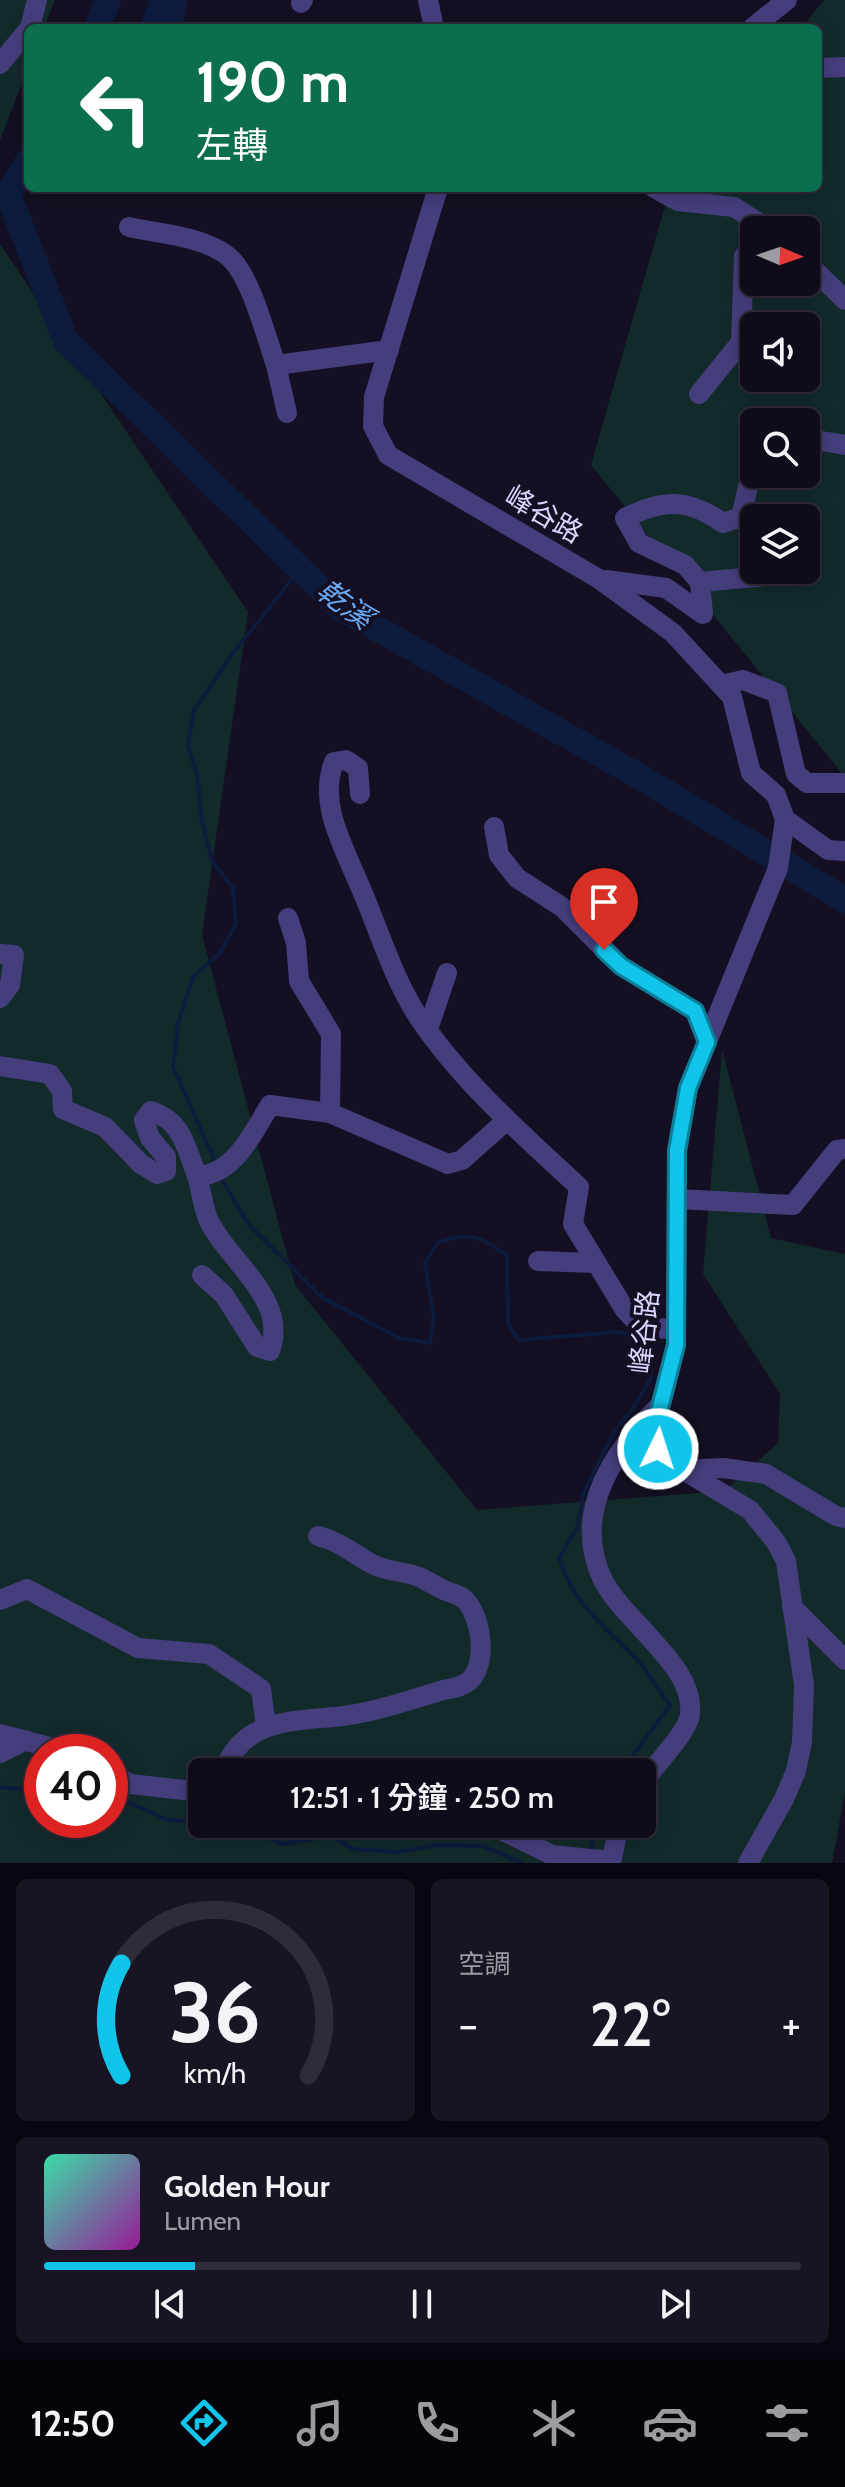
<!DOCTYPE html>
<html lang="zh-TW">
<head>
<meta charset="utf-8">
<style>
  body { margin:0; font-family:Cabin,"Noto Sans TC",sans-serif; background:#181423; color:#f1f3f6; height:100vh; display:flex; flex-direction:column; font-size:30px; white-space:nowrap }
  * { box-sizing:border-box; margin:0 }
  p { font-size:26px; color:#9b9ba2 }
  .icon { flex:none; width:44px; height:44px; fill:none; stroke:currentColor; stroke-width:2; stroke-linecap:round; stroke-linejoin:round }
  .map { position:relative; height:1863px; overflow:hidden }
  .sheet { display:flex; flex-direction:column; gap:16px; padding:16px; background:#08060e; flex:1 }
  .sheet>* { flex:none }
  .banner { position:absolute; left:24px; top:24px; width:798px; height:168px; border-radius:12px; box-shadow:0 4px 20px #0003,0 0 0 2px #2f2b39; background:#0b6e4f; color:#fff; overflow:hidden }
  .needle { width:52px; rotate:92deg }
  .buttons { position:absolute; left:740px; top:216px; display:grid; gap:16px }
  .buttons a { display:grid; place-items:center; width:80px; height:80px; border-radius:12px; background:#0f0b1a; box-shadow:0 4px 20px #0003,0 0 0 2px #2f2b39; font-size:40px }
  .speed { position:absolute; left:24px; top:1734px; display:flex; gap:16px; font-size:40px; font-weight:700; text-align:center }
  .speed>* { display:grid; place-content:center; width:104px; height:104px; border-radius:50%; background:#0f0b1a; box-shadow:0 4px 20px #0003,0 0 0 2px #2f2b39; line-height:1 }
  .speed .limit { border:12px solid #d22; background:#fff; color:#111 }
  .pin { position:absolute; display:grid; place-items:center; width:68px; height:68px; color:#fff; margin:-82px -34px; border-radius:50% 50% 50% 0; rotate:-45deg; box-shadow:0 0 8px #0007 }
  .pin .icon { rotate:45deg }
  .me { position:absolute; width:88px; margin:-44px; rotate:4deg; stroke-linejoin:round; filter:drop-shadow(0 0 6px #0008) }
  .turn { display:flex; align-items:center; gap:28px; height:168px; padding:0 40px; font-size:36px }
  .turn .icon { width:104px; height:104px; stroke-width:2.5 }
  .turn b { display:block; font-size:56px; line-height:68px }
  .big { font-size:60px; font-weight:600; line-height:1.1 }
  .sheet .widget { flex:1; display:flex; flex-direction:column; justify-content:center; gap:12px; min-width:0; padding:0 28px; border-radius:12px; background:#181423 }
  .sheet .dial { align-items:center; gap:0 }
  .dial svg { height:208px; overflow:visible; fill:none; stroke:#2f2b39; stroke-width:7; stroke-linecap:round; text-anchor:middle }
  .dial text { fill:#f1f3f6; stroke:none }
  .song { display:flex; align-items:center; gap:24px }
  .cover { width:96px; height:96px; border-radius:12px; background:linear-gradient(135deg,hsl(160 70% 55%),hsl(300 70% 35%)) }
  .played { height:8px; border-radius:4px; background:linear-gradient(90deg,#11c4ea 20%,#2f2b39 20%) }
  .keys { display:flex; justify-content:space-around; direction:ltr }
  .heat { display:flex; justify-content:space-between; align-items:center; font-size:44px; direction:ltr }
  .sheet .tiles { flex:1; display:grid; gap:16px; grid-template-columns:1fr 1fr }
  .widget:last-child { grid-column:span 2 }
  .trip { position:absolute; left:188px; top:1758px; width:468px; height:80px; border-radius:12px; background:#0f0b1a; box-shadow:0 4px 20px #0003,0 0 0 2px #2f2b39; font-weight:600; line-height:80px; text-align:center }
  .dock { display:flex; height:128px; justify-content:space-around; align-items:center; background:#06040a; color:#9b9ba2 }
  .dock .icon { width:56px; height:56px }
  .dock .active { color:#11c4ea }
  .dock b { font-size:36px; color:#f1f3f6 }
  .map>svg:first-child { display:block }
  .green { fill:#132a2b; fill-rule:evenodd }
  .water { fill:#0d1b3d }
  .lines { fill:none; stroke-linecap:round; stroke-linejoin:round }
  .stream { stroke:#0d1b3d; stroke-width:4 }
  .river { stroke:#0d1b3d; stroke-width:26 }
  .minor { stroke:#453e7d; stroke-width:20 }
  .route-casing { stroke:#0b7f98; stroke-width:20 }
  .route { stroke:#11c4ea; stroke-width:14 }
  .labels { text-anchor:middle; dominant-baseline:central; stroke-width:8; stroke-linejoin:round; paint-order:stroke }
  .street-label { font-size:28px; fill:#dbd3fc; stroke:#140f22 }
  .water-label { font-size:30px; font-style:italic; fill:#69a9f4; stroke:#140f22 }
</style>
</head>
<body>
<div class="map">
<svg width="845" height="1863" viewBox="0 0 845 1863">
  <rect width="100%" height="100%" fill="#140f22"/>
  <g class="green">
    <polygon points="0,0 55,0 44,28 28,28 28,68 0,140"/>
    <path d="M824,0h21v777l-254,-312 79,-277h148v-160h-17zM754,230h52v52h-52zM754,326h52v52h-52zM754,422h52v52h-52zM754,518h52v52h-52z"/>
    <path d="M0,244l248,368 -46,323 93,350 182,225 247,-19 54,-48 2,-49 -77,-120 19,-225 49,189 74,16v538l-13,71h-832zM42,1752h68v68h-68zM202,1772h440v52h-440z"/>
  </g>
  <polygon class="water" points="149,0 188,0 182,28 158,28 141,23"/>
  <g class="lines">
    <g class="stream">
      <polyline points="217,1166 173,1067 178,1023 193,977 220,953 236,924 233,888 212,861 202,821 197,774 188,746 194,710 233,653 300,569"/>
      <path d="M221,1178l28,47 74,73 76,40 31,5 4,-25 -9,-54 12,-21c33,-12 42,-8 70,13l1,68 11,16 98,-8 19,3 15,21v22l-19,32 -16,19 -18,34 -15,32 -6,33 -18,30c16,49 44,66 78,102 12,13 22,30 33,45l-49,67"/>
      <polyline points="0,1787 42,1792"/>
      <polyline points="110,1794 168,1820 202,1822"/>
      <polyline points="226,1824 255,1830 281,1844 332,1836 353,1849 397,1852 438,1845 483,1846 522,1863"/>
      <polyline points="591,1853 594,1824"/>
    </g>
    <g class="river">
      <polyline points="97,28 108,0"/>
      <polyline points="28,161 8,194 66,341 339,607 637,775 845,900"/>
    </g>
    <g class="minor">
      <polyline points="428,0 434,28"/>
      <polyline points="301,3 303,0"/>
      <polyline points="30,28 37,0"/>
      <polyline points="752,28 787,0"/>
      <polyline points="0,64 28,30"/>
      <polyline points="818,68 845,67"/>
      <polyline points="438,188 374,397 373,426 388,455 599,579 673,633 732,697 751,773 776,795 785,819 778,868 688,1088 677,1151 676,1345 653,1435 658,1449 673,1464 750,1510 776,1542 786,1561 804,1685 802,1742 796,1771 784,1799 748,1863"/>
      <polyline points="654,188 678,201 734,207 770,230"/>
      <path d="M129,227c31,7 75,9 100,30 22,19 37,80 47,108l113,-15"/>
      <polyline points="806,262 845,300"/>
      <polyline points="276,365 287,413"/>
      <polyline points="699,394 741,342 744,256 754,246"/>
      <polyline points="806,443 815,440 845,445"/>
      <path d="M606,580l60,8 37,26 -3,-32 -15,-17 -46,-22 -14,-25c38,-19 63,-20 98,5l18,-6 8,-34 10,-9"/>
      <polyline points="700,582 798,573"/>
      <polyline points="721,685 743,680 777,693 796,774 807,783 845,783"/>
      <path d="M360,794l-2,-26 -12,-8 -12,2c-16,42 9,83 25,122 20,45 33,93 60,134 43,64 104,117 160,169l-6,37 52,86 15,16 36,4"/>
      <polyline points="785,819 828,850 845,851"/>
      <polyline points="494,827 499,855 517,878 562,907 621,966 695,1011 707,1042"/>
      <polyline points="288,918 296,943 299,981 331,1034 330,1113"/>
      <polyline points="0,954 14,955 10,985 0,998"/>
      <polyline points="428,1029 447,973"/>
      <path d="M0,1066l50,8 12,17 1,18 42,18 36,37 16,10 9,-3v-14l-16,-19 -6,-18 7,-9c32,10 35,37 46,65 37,-1 56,-43 73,-71l60,8 118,51 14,-4 45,-40"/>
      <path d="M197,1176c4,14 6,30 11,43 19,42 81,79 62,132l-13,-4 -33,-52 -22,-20"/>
      <polyline points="677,1199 793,1205 837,1150 845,1149"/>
      <polyline points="538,1261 595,1263"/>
      <polyline points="683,1470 723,1468 766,1474 836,1516 845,1518"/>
      <polyline points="0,1600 27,1589 138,1648 209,1654 261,1689 266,1727"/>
      <polyline points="792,1607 845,1660"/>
      <polyline points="0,1734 68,1752"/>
      <polyline points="0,1753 26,1740"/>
      <path d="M224,1772c16,-51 66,-51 110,-55 35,-3 73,-16 106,-26 10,-3 21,-3 29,-10 20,-17 12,-68 -6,-83 -4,-3 -12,-5 -17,-7 -9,-4 -18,-10 -27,-14 -15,-6 -32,-5 -47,-13 -18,-10 -33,-23 -54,-28"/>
      <polyline points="110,1773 130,1784 202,1792"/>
      <path d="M642,1784c12,-19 46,-51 48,-70 3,-29 -20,-54 -38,-74 -16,-19 -39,-39 -50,-62 -30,-66 11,-126 57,-172"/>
      <polyline points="372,1824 497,1828 552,1855 611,1861"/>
      <polyline points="611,1863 619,1824"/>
    </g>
  </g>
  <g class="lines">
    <g class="route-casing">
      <polyline id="route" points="604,950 621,966 695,1011 707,1042 688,1088 677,1151 676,1345 653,1435 658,1449"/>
    </g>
    <use href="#route" class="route"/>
  </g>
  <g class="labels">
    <g class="street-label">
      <text transform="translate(544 514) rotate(30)">峰谷路</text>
      <text transform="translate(644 1332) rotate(-84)">峰谷路</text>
    </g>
    <g class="water-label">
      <text transform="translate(345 604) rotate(36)">乾溪</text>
    </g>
  </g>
</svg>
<div class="buttons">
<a><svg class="needle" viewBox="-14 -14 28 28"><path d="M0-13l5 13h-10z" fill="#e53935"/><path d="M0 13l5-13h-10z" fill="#9b9ba2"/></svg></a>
<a><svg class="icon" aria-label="sound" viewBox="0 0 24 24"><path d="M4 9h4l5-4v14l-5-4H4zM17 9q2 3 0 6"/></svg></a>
<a><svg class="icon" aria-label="search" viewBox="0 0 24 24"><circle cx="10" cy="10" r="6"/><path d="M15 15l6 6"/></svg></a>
<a><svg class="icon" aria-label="layers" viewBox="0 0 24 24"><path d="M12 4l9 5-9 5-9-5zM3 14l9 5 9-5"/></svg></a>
</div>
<div class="speed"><div class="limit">40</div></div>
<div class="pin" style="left:604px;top:950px;background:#d93025"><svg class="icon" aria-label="arrive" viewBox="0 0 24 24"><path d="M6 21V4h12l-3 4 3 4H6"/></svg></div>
<svg class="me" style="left:658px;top:1449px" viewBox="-20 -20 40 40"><circle r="17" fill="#11c4ea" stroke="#fff" stroke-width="3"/><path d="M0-11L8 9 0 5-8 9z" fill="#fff"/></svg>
<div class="trip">12:51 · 1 分鐘 · 250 m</div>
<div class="banner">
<div class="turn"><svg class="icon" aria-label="left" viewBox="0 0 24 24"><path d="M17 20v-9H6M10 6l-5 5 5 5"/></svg><div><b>190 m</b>左轉</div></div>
</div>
</div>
<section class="sheet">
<div class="tiles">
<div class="widget dial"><svg viewBox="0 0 100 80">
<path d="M14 69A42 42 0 1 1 86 69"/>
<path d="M14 69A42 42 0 0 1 14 26" stroke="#11c4ea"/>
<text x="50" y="56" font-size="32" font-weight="700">36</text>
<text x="50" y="72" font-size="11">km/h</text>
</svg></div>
<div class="widget"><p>空調</p>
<div class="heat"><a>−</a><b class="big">22°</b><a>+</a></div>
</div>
<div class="widget">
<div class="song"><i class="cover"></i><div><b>Golden Hour</b><p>Lumen</p></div></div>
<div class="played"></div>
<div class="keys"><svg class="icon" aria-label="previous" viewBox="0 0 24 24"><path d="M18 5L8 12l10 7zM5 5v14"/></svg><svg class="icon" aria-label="pause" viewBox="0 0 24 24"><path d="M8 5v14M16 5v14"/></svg><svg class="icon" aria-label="next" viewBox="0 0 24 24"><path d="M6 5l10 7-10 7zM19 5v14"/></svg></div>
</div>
</div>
</section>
<nav class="dock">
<b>12:50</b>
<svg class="icon active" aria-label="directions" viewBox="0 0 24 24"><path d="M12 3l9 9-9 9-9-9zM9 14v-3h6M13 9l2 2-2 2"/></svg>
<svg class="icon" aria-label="music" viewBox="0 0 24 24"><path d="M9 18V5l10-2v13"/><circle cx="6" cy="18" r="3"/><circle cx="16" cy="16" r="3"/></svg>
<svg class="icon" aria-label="phone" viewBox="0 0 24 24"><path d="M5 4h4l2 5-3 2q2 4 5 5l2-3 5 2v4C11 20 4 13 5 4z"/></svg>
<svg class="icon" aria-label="climate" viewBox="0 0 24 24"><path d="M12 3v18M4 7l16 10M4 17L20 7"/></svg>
<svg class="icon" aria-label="car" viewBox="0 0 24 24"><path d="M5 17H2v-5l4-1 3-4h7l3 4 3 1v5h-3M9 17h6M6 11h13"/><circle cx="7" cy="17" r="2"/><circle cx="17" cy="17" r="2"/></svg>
<svg class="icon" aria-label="filters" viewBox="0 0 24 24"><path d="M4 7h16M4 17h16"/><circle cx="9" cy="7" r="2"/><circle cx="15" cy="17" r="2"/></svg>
</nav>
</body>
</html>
